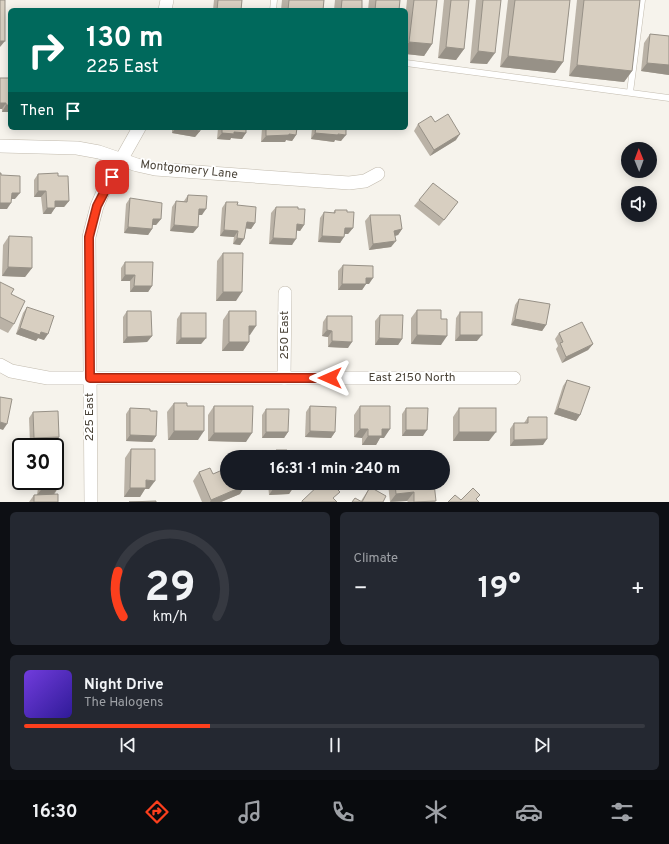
<!DOCTYPE html>
<html lang="en">
<head>
<meta charset="utf-8">
<style>
  body { margin:0; font-family:Overpass,sans-serif; background:#242831; color:#f1f3f6; height:100vh; display:flex; flex-direction:column; font-size:15px; white-space:nowrap }
  * { box-sizing:border-box; margin:0 }
  p { font-size:13px; color:#9ea1a6 }
  .icon { flex:none; width:22px; height:22px; fill:none; stroke:currentColor; stroke-width:2; stroke-linecap:round; stroke-linejoin:round }
  .map { position:relative; height:502px; overflow:hidden }
  .sheet { display:flex; flex-direction:column; gap:10px; padding:10px; background:#0d0f14; flex:1 }
  .sheet>* { flex:none }
  .guide { position:absolute; left:8px; top:8px; width:400px; height:122px; border-radius:6px; box-shadow:0 2px 10px #0003; background:#00695c; color:#fff; overflow:hidden }
  .needle { width:26px; rotate:359deg }
  .buttons { position:absolute; left:621px; top:142px; display:grid; gap:8px }
  .buttons a { display:grid; place-items:center; width:36px; height:36px; border-radius:50%; background:#171b24; box-shadow:0 2px 10px #0003; font-size:20px }
  .speed { position:absolute; left:12px; top:438px; display:flex; gap:8px; font-size:20px; font-weight:700; text-align:center }
  .speed>* { display:grid; place-content:center; width:52px; height:52px; border-radius:50%; background:#171b24; box-shadow:0 2px 10px #0003; line-height:1 }
  .speed .limit { border:2px solid #111; border-radius:6px; background:#fff; color:#111 }
  .pin { position:absolute; display:grid; place-items:center; width:34px; height:34px; color:#fff; margin:-17px; border-radius:8px; box-shadow:0 2px 6px #0006 }
  .me { position:absolute; width:44px; margin:-22px; rotate:270deg; stroke-linejoin:round; filter:drop-shadow(0 0 3px #0008) }
  .turn { display:flex; align-items:center; gap:14px; height:84px; padding:0 12px; font-size:18px }
  .turn .icon { width:52px; height:52px; stroke-width:2.5 }
  .turn b { display:block; font-size:28px; line-height:34px }
  .then { display:flex; align-items:center; height:38px; padding:0 12px; background:#0003; gap:8px; font-size:15px }
  .big { font-size:30px; font-weight:700; line-height:1.1 }
  .sheet .card { flex:1; display:flex; flex-direction:column; justify-content:center; gap:6px; min-width:0; padding:0 14px; border-radius:6px; background:#242831 }
  .sheet .dial { align-items:center; gap:0 }
  .dial svg { height:104px; overflow:visible; fill:none; stroke:#363941; stroke-width:7; stroke-linecap:round; text-anchor:middle }
  .dial text { fill:#f1f3f6; stroke:none }
  .song { display:flex; align-items:center; gap:12px }
  .cover { width:48px; height:48px; border-radius:6px; background:linear-gradient(135deg,hsl(260 70% 55%),hsl(250 70% 35%)) }
  .played { height:4px; border-radius:2px; background:linear-gradient(90deg,#fc3f1d 30%,#363941 30%) }
  .keys { display:flex; justify-content:space-around; direction:ltr }
  .heat { display:flex; justify-content:space-between; align-items:center; font-size:22px; direction:ltr }
  .sheet .tiles { flex:1; display:grid; gap:10px; grid-template-columns:1fr 1fr }
  .card:last-child { grid-column:span 2 }
  .trip { position:absolute; left:220px; top:450px; width:230px; height:40px; border-radius:20px; background:#171b24; box-shadow:0 2px 10px #0003; font-weight:700; line-height:40px; text-align:center }
  .menu { display:flex; height:64px; justify-content:space-around; align-items:center; background:#090b0e; color:#9ea1a6 }
  .menu .icon { width:28px; height:28px }
  .menu .selected { color:#fc3f1d }
  .menu b { font-size:18px; color:#f1f3f6 }
  .map>svg:first-child { display:block }
  .lines { fill:none; stroke-linecap:round; stroke-linejoin:round }
  .service-casing { stroke:#c2bbae; stroke-width:7 }
  .minor-casing { stroke:#c2bbae; stroke-width:14 }
  .service { stroke:#fff; stroke-width:6 }
  .minor { stroke:#fff; stroke-width:13 }
  .wall { fill:#bab2a6 }
  .shaded-wall { fill:#979187 }
  .building { fill:#d8cfc1; stroke:#979187 }
  .route-casing { stroke:#a42913; stroke-width:10 }
  .route { stroke:#fc3f1d; stroke-width:7 }
  .labels { text-anchor:middle; dominant-baseline:central; stroke-width:3.5; stroke-linejoin:round; paint-order:stroke }
  .street-label { font-size:12px; fill:#4b4439; stroke:#fff }
</style>
</head>
<body>
<div class="map">
<svg width="669" height="502" viewBox="0 0 669 502">
  <rect width="100%" height="100%" fill="#f6f3ec"/>
  <g class="lines">
    <g class="service-casing">
      <g id="service">
        <polyline points="273,10 274,0"/>
        <polyline points="406,63 669,98"/>
        <polyline points="630,92 642,0"/>
      </g>
    </g>
    <g class="minor-casing">
      <g id="minor">
        <polyline points="165,10 167,0"/>
        <polyline points="0,146 77,148 99,152 137,165 155,169 349,183 365,181 378,174"/>
        <polyline points="0,365 11,371 48,378 514,378"/>
        <polyline points="284,378 285,293"/>
        <polyline points="91,502 89,237 97,206 103,192 139,128"/>
      </g>
    </g>
    <use href="#service" class="service"/>
    <use href="#minor" class="minor"/>
  </g>
  <g class="wall">
    <polygon points="214,0 242,0 241,10 213,10"/>
    <polygon points="282,0 324,0 323,10 281,10"/>
    <polygon points="335,0 362,0 362,10 334,10"/>
    <polygon points="369,0 400,0 399,10 368,10"/>
    <polygon points="407,0 437,0 432,44 424,56 406,54 406,10"/>
    <polygon points="444,0 469,0 464,49 456,60 438,58"/>
    <polygon points="476,0 501,0 487,64 470,63"/>
    <polygon points="508,0 570,0 563,62 555,73 500,67"/>
    <polygon points="577,0 640,0 632,71 624,82 569,76"/>
    <polygon points="650,34 669,36 669,75 641,71 644,43"/>
    <polygon points="0,78 10,112 2,112 2,109 0,109"/>
    <polygon points="435,122 456,140 430,156 414,131 418,124"/>
    <polygon points="172,128 200,128 200,131 195,137 172,133"/>
    <polygon points="218,128 246,128 242,139 231,138 230,140 217,139"/>
    <polygon points="262,128 297,128 296,135 292,141 286,140 285,142 261,142"/>
    <polygon points="312,128 346,128 341,141 335,140 334,142 311,139"/>
    <polygon points="38,174 58,176 69,201 64,207 55,207 51,214 43,214 41,197 34,197 34,180"/>
    <polygon points="188,195 202,215 198,215 198,227 193,233 170,231 172,207 176,201 184,201"/>
    <polygon points="130,198 161,219 156,225 152,225 152,229 148,235 124,233 126,204"/>
    <polygon points="419,200 453,208 439,226 414,206"/>
    <polygon points="226,202 255,223 251,229 246,228 244,239 240,245 233,244 234,237 220,236 222,208"/>
    <polygon points="276,207 298,209 304,225 300,231 296,230 292,245 269,244 271,213"/>
    <polygon points="335,210 347,212 353,228 348,234 345,234 340,243 318,242 320,218 324,212 333,213"/>
    <polygon points="370,215 402,229 398,235 395,236 391,247 369,250 365,221"/>
    <polygon points="9,236 32,268 25,277 2,276 3,245"/>
    <polygon points="223,253 236,301 216,301 217,261"/>
    <polygon points="125,262 152,286 148,292 130,292 130,281 121,281 121,268"/>
    <polygon points="343,265 369,284 366,284 362,290 338,290 338,271"/>
    <polygon points="0,282 11,294 14,324 8,333 0,329"/>
    <polygon points="519,299 546,325 542,331 511,325 515,305"/>
    <polygon points="27,307 44,340 38,338 36,341 16,334 23,313"/>
    <polygon points="417,310 441,345 411,344 411,318"/>
    <polygon points="127,311 152,336 147,342 123,343 123,317"/>
    <polygon points="229,311 250,335 249,335 249,342 243,351 222,351 223,320"/>
    <polygon points="460,312 477,341 455,341 456,318"/>
    <polygon points="181,313 206,338 201,344 176,344 177,319"/>
    <polygon points="380,315 402,339 398,345 375,345 375,321"/>
    <polygon points="327,316 348,348 328,347 328,337 322,336 323,322"/>
    <polygon points="559,333 593,344 588,350 562,363 556,349 558,346 555,339"/>
    <polygon points="567,380 580,415 576,421 554,414 563,386"/>
    <polygon points="174,403 187,406 198,440 168,440 167,412"/>
    <polygon points="214,406 246,442 208,441 208,415"/>
    <polygon points="310,406 335,432 331,438 305,437 306,412"/>
    <polygon points="360,406 384,438 380,438 376,445 362,445 362,438 354,437 354,415"/>
    <polygon points="130,408 150,411 156,436 152,442 126,441 126,414"/>
    <polygon points="406,408 423,436 402,436 402,414"/>
    <polygon points="459,408 489,441 453,441 453,417"/>
    <polygon points="266,409 288,432 284,438 262,438 262,415"/>
    <polygon points="33,412 59,437 55,443 30,444 29,418"/>
    <polygon points="528,417 543,445 510,446 510,429 514,423 524,423"/>
    <polygon points="131,449 149,489 145,489 140,497 124,497 125,458"/>
    <polygon points="276,450 287,457 256,457 256,456 271,456"/>
    <polygon points="56,464 59,486 54,495 58,502 29,502 34,495 37,495 38,488 29,488 29,481 55,481"/>
    <polygon points="199,472 213,474 240,494 221,502 202,502 193,481"/>
    <polygon points="250,483 295,483 295,485 289,494 269,495 268,484 250,484"/>
    <polygon points="389,483 434,483 435,502 408,502 407,501 390,502 388,484"/>
    <polygon points="370,487 383,502 352,502 355,498 361,501"/>
  </g>
  <g class="shaded-wall">
    <polygon points="0,41 5,41 0,47"/>
    <polygon points="409,42 432,44 424,56 406,54 406,46"/>
    <polygon points="446,47 464,49 456,60 438,58"/>
    <polygon points="478,51 495,53 487,64 470,63"/>
    <polygon points="508,56 563,62 555,73 500,67"/>
    <polygon points="647,63 669,65 669,75 641,71"/>
    <polygon points="577,65 632,71 624,82 569,76"/>
    <polygon points="0,103 6,103 2,109 0,109"/>
    <polygon points="6,105 10,105 10,112 2,112"/>
    <polygon points="176,128 180,128 200,131 195,137 172,133"/>
    <polygon points="234,132 246,133 242,139 231,138 230,140 217,139 222,133"/>
    <polygon points="315,133 346,135 341,141 335,140 334,142 311,139"/>
    <polygon points="289,134 296,135 292,141 286,140 285,142 261,142 266,136"/>
    <polygon points="460,134 456,140 430,156 434,150"/>
    <polygon points="38,191 46,191 41,197 34,197"/>
    <polygon points="12,193 20,193 15,199 7,199"/>
    <polygon points="55,201 69,201 64,207 51,207"/>
    <polygon points="458,202 453,208 439,226 444,220"/>
    <polygon points="0,203 11,203 7,209 0,209"/>
    <polygon points="47,208 55,208 51,214 43,214"/>
    <polygon points="199,209 206,209 202,215 194,215"/>
    <polygon points="153,219 161,219 156,225 148,225"/>
    <polygon points="247,222 255,223 251,229 243,228"/>
    <polygon points="297,224 304,225 300,231 293,230"/>
    <polygon points="174,225 198,227 193,233 170,231"/>
    <polygon points="128,227 152,229 148,235 124,233"/>
    <polygon points="345,228 353,228 348,234 341,234"/>
    <polygon points="402,229 398,235 390,237 394,231"/>
    <polygon points="224,230 238,231 234,237 220,236"/>
    <polygon points="322,236 344,237 340,243 318,242"/>
    <polygon points="237,238 244,239 240,245 233,244"/>
    <polygon points="273,238 296,239 292,245 269,244"/>
    <polygon points="396,241 391,247 369,250 373,244"/>
    <polygon points="8,267 32,268 25,277 2,276"/>
    <polygon points="125,275 135,275 130,281 121,281"/>
    <polygon points="366,278 373,278 369,284 366,284 362,290 338,290 342,284"/>
    <polygon points="134,286 152,286 148,292 130,292"/>
    <polygon points="223,292 242,292 236,301 216,301"/>
    <polygon points="515,319 546,325 542,331 511,325"/>
    <polygon points="249,326 256,326 250,335 243,335"/>
    <polygon points="20,328 41,332 48,334 44,340 38,338 36,341 16,334"/>
    <polygon points="327,330 332,331 328,337 322,336"/>
    <polygon points="417,335 447,336 441,345 411,344"/>
    <polygon points="460,335 482,335 477,341 455,341"/>
    <polygon points="152,336 147,342 123,343 127,337"/>
    <polygon points="181,338 206,338 201,344 176,344"/>
    <polygon points="379,338 402,339 398,345 375,345"/>
    <polygon points="332,341 352,342 348,348 328,347"/>
    <polygon points="229,342 249,342 243,351 222,351"/>
    <polygon points="593,344 588,350 562,363 566,357"/>
    <polygon points="558,408 580,415 576,421 554,414"/>
    <polygon points="0,422 7,424 3,430 0,429"/>
    <polygon points="360,429 368,429 362,438 354,437"/>
    <polygon points="382,429 390,429 384,438 380,438 376,445 362,445 368,436"/>
    <polygon points="406,430 427,430 423,436 402,436"/>
    <polygon points="174,431 204,431 198,440 168,440"/>
    <polygon points="310,431 335,432 331,438 305,437"/>
    <polygon points="266,432 288,432 284,438 262,438"/>
    <polygon points="459,432 496,432 489,441 453,441"/>
    <polygon points="214,433 252,433 246,442 208,441"/>
    <polygon points="130,435 156,436 152,442 126,441"/>
    <polygon points="59,437 55,443 30,444 34,438"/>
    <polygon points="547,439 543,445 510,446 514,440"/>
    <polygon points="146,480 155,481 149,489 145,489 140,497 124,497 130,488"/>
    <polygon points="34,481 43,481 38,488 29,488"/>
    <polygon points="251,483 269,483 268,484 250,484"/>
    <polygon points="246,485 240,494 221,502 210,502 211,500"/>
    <polygon points="295,485 289,494 269,495 275,486"/>
    <polygon points="44,486 59,486 53,495 37,495"/>
    <polygon points="414,492 407,501 390,502 396,494"/>
  </g>
  <g class="building">
    <rect x="0" y="0" width="5" height="41"/>
    <polygon points="218,0 242,0 241,10 217,10"/>
    <polygon points="289,0 324,0 323,10 288,10"/>
    <polygon points="342,0 362,0 362,10 341,10"/>
    <polygon points="376,0 400,0 399,10 375,10"/>
    <polygon points="414,0 437,0 432,44 409,42"/>
    <polygon points="451,0 469,0 464,49 446,47"/>
    <polygon points="483,0 501,0 495,53 478,51"/>
    <polygon points="515,0 570,0 563,62 508,56"/>
    <polygon points="584,0 640,0 632,71 577,65"/>
    <polygon points="650,34 669,36 669,65 647,63"/>
    <polygon points="0,78 10,78 10,105 6,105 6,103 0,103"/>
    <polygon points="448,114 460,134 434,150 418,124 431,116 435,122"/>
    <polygon points="180,128 200,128 200,131"/>
    <polygon points="222,128 246,128 246,133 234,132 234,134 222,133"/>
    <polygon points="266,128 297,128 296,135 289,134 289,135 266,136"/>
    <polygon points="316,128 346,128 346,135 338,134 338,135 315,133"/>
    <polygon points="0,173 1,173 1,175 20,176 20,193 12,193 11,203 0,203"/>
    <polygon points="58,173 58,176 68,176 69,201 55,201 55,208 47,208 46,191 38,191 38,174"/>
    <polygon points="433,183 458,202 444,220 419,200"/>
    <polygon points="188,195 207,196 206,209 199,209 198,227 174,225 176,201 187,202"/>
    <polygon points="130,198 162,203 161,219 153,219 152,229 128,227"/>
    <polygon points="226,202 238,202 237,205 256,207 255,223 247,222 244,239 237,238 238,231 224,230"/>
    <polygon points="276,207 298,207 298,209 305,209 304,225 297,224 296,239 273,238"/>
    <polygon points="335,210 347,210 347,212 354,212 353,228 345,228 344,237 322,236 324,212 335,213"/>
    <polygon points="370,215 400,215 402,229 394,231 396,241 373,244"/>
    <polygon points="9,236 32,237 32,268 8,267"/>
    <polygon points="223,253 243,253 242,292 223,292"/>
    <polygon points="125,262 153,262 152,286 134,286 135,275 125,275"/>
    <polygon points="343,265 373,266 373,278 366,278 366,284 342,284"/>
    <polygon points="0,282 14,289 11,294 25,301 14,324 0,317"/>
    <polygon points="519,299 550,304 546,325 515,319"/>
    <polygon points="27,307 54,316 48,334 41,332 40,335 20,328"/>
    <polygon points="417,310 441,310 441,319 447,319 447,336 417,335"/>
    <polygon points="127,311 151,311 152,336 127,337"/>
    <polygon points="229,311 256,311 256,326 249,326 249,342 229,342"/>
    <rect x="460" y="312" width="22" height="23"/>
    <rect x="181" y="313" width="25" height="25"/>
    <polygon points="380,315 403,315 402,339 379,338"/>
    <polygon points="327,316 352,316 352,342 332,341 332,331 327,330"/>
    <polygon points="582,322 593,344 566,357 560,343 563,342 559,333"/>
    <polygon points="567,380 590,387 580,415 558,408"/>
    <polygon points="0,397 12,399 7,424 0,422"/>
    <polygon points="174,403 187,403 187,406 204,406 204,431 174,431"/>
    <polygon points="214,406 253,406 252,433 214,433"/>
    <polygon points="310,406 336,407 335,432 310,431"/>
    <polygon points="360,406 390,406 390,429 382,429 382,436 368,436 368,429 360,429"/>
    <polygon points="130,408 150,409 150,411 157,411 156,436 130,435"/>
    <polygon points="406,408 428,408 427,430 406,430"/>
    <rect x="459" y="408" width="37" height="24"/>
    <polygon points="266,409 289,409 288,432 266,432"/>
    <polygon points="58,411 59,437 34,438 33,412"/>
    <polygon points="528,417 547,417 547,439 514,440 514,423 528,423"/>
    <polygon points="55,448 57,448 56,464 59,464 59,486 44,486 44,481 55,481"/>
    <polygon points="131,449 155,449 155,481 146,480 146,488 130,488"/>
    <polygon points="276,450 287,450 287,457 256,457 256,456 276,456"/>
    <polygon points="210,468 213,474 227,468 227,483 246,483 246,485 211,500 199,472"/>
    <polygon points="275,483 295,483 295,485 275,486"/>
    <polygon points="321,483 322,483 327,488 332,484 340,492 333,498 337,502 302,502 302,501"/>
    <polygon points="395,483 434,483 436,501 414,502 414,492 396,494"/>
    <polygon points="370,487 386,496 383,502 352,502 355,498 362,502"/>
    <polygon points="473,488 480,495 476,499 479,502 448,502 455,495 461,500"/>
    <polygon points="58,494 58,502 34,502 34,495"/>
    <polygon points="156,501 156,502 129,502"/>
  </g>
  <g class="lines">
    <g class="route-casing">
      <polyline id="route" points="112,177 97,206 89,237 90,378 330,378"/>
    </g>
    <use href="#route" class="route"/>
  </g>
  <g class="labels">
    <g class="street-label">
      <text transform="translate(189 170) rotate(6)">Montgomery Lane</text>
      <text transform="translate(285 335) rotate(-90)">250 East</text>
      <text x="412" y="378">East 2150 North</text>
      <text transform="translate(90 417) rotate(-90)">225 East</text>
    </g>
  </g>
</svg>
<div class="buttons">
<a><svg class="needle" viewBox="-14 -14 28 28"><path d="M0-13l5 13h-10z" fill="#e53935"/><path d="M0 13l5-13h-10z" fill="#9ea1a6"/></svg></a>
<a><svg class="icon" aria-label="sound" viewBox="0 0 24 24"><path d="M4 9h4l5-4v14l-5-4H4zM17 9q2 3 0 6"/></svg></a>
</div>
<div class="speed"><div class="limit">30</div></div>
<div class="pin" style="left:112px;top:177px;background:#d93025"><svg class="icon" aria-label="arrive" viewBox="0 0 24 24"><path d="M6 21V4h12l-3 4 3 4H6"/></svg></div>
<svg class="me" style="left:330px;top:378px" viewBox="-20 -20 40 40"><path d="M0-17L14 15 0 8-14 15z" fill="#fc3f1d" stroke="#fff" stroke-width="4"/></svg>
<div class="trip">16:31 · 1 min · 240 m</div>
<div class="guide">
<div class="turn"><svg class="icon" aria-label="right" viewBox="0 0 24 24"><path d="M7 20v-9h11M14 6l5 5-5 5"/></svg><div><b>130 m</b>225 East</div></div>
<div class="then">Then<svg class="icon" aria-label="arrive" viewBox="0 0 24 24"><path d="M6 21V4h12l-3 4 3 4H6"/></svg></div>
</div>
</div>
<section class="sheet">
<div class="tiles">
<div class="card dial"><svg viewBox="0 0 100 80">
<path d="M14 69A42 42 0 1 1 86 69"/>
<path d="M14 69A42 42 0 0 1 10 34" stroke="#fc3f1d"/>
<text x="50" y="56" font-size="32" font-weight="700">29</text>
<text x="50" y="72" font-size="11">km/h</text>
</svg></div>
<div class="card"><p>Climate</p>
<div class="heat"><a>−</a><b class="big">19°</b><a>+</a></div>
</div>
<div class="card">
<div class="song"><i class="cover"></i><div><b>Night Drive</b><p>The Halogens</p></div></div>
<div class="played"></div>
<div class="keys"><svg class="icon" aria-label="previous" viewBox="0 0 24 24"><path d="M18 5L8 12l10 7zM5 5v14"/></svg><svg class="icon" aria-label="pause" viewBox="0 0 24 24"><path d="M8 5v14M16 5v14"/></svg><svg class="icon" aria-label="next" viewBox="0 0 24 24"><path d="M6 5l10 7-10 7zM19 5v14"/></svg></div>
</div>
</div>
</section>
<nav class="menu">
<b>16:30</b>
<svg class="icon selected" aria-label="directions" viewBox="0 0 24 24"><path d="M12 3l9 9-9 9-9-9zM9 14v-3h6M13 9l2 2-2 2"/></svg>
<svg class="icon" aria-label="music" viewBox="0 0 24 24"><path d="M9 18V5l10-2v13"/><circle cx="6" cy="18" r="3"/><circle cx="16" cy="16" r="3"/></svg>
<svg class="icon" aria-label="phone" viewBox="0 0 24 24"><path d="M5 4h4l2 5-3 2q2 4 5 5l2-3 5 2v4C11 20 4 13 5 4z"/></svg>
<svg class="icon" aria-label="climate" viewBox="0 0 24 24"><path d="M12 3v18M4 7l16 10M4 17L20 7"/></svg>
<svg class="icon" aria-label="car" viewBox="0 0 24 24"><path d="M5 17H2v-5l4-1 3-4h7l3 4 3 1v5h-3M9 17h6M6 11h13"/><circle cx="7" cy="17" r="2"/><circle cx="17" cy="17" r="2"/></svg>
<svg class="icon" aria-label="filters" viewBox="0 0 24 24"><path d="M4 7h16M4 17h16"/><circle cx="9" cy="7" r="2"/><circle cx="15" cy="17" r="2"/></svg>
</nav>
</body>
</html>
